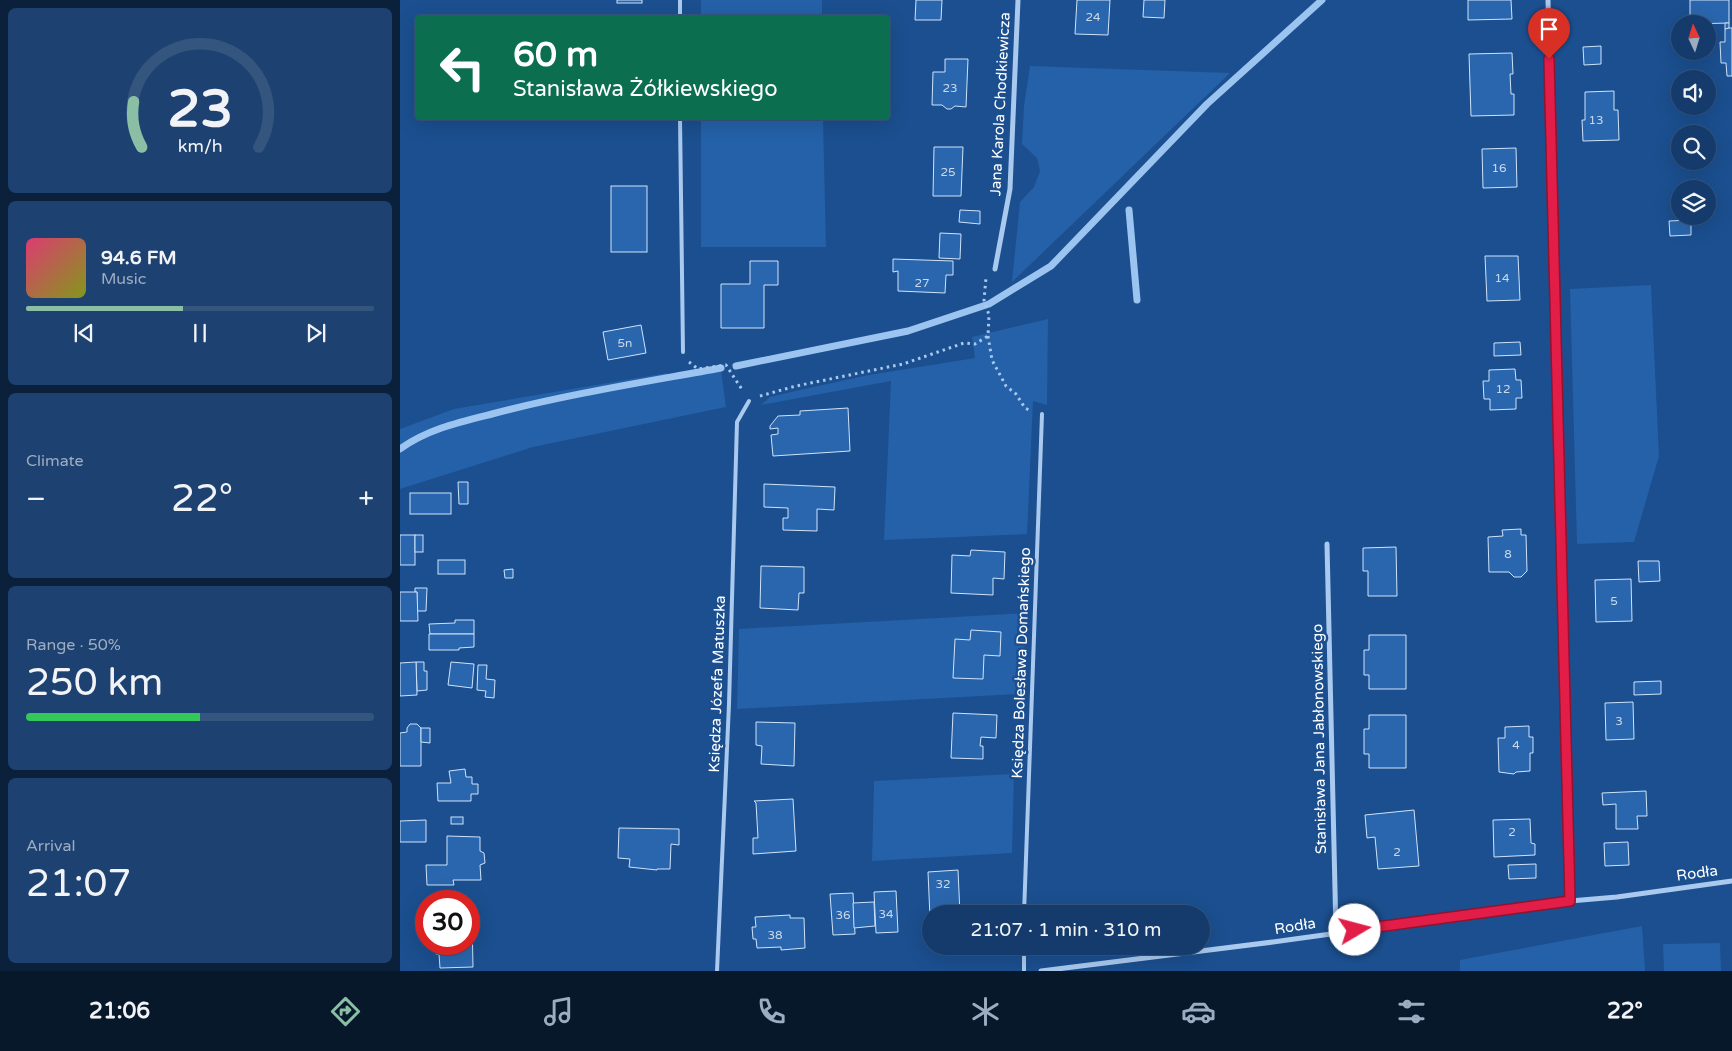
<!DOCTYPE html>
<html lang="en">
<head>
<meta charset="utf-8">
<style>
  body { margin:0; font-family:"Varela Round",sans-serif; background:#1d4271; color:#f1f3f6; height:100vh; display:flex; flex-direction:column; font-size:19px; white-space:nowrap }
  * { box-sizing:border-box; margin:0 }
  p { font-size:16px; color:#9dadc1 }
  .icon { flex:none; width:28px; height:28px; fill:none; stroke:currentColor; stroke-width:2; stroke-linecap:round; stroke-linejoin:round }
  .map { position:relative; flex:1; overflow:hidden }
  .panel { display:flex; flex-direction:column; gap:8px; padding:8px; background:#0b203b; width:400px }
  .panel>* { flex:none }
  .banner { position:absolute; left:15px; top:15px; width:475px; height:105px; border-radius:5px; box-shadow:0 5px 20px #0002,0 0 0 1px #33557e; background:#0b6e4f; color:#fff; overflow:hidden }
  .needle { width:32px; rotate:356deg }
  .fabs { position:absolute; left:1271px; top:15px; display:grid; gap:10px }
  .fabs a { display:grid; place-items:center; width:45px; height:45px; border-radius:50%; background:#143b6b; box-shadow:0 5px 20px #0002,0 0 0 1px #33557e; font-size:25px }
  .speed { position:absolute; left:15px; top:890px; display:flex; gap:10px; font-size:25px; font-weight:700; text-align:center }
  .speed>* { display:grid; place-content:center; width:65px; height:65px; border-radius:50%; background:#143b6b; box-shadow:0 5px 20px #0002,0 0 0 1px #33557e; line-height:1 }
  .speed .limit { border:8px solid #d22; background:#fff; color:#111 }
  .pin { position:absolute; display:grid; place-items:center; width:42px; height:42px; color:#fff; margin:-51px -21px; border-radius:50% 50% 50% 0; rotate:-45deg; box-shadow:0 0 5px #0007 }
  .pin .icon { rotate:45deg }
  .me { position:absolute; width:55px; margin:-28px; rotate:82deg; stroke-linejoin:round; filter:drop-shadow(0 0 4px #0008) }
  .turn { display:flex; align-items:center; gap:18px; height:105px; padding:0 15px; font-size:22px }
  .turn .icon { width:65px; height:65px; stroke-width:2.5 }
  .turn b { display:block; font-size:35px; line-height:42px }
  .big { font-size:38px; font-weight:600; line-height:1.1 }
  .panel .widget { flex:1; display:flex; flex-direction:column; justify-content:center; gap:8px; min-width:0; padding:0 18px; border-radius:8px; background:#1d4271 }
  .panel .dial { align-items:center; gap:0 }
  .dial svg { height:130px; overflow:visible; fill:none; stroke:#33557e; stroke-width:7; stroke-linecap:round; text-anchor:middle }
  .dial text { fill:#f1f3f6; stroke:none }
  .song { display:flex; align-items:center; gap:15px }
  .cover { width:60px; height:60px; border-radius:8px; background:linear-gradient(135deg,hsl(340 70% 55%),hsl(70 70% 35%)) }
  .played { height:5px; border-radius:2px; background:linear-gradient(90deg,#8abfa5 45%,#33557e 45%) }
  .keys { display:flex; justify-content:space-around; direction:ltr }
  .heat { display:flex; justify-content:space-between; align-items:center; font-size:28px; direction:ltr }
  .charge { height:8px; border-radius:4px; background:linear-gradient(90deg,#34c759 50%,#33557e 0) }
  .trip { position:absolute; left:522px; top:905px; width:288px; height:50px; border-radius:25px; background:#143b6b; box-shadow:0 5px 20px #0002,0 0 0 1px #33557e; font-weight:600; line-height:50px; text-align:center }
  .menu { display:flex; height:80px; justify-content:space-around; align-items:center; background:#08182b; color:#9dadc1 }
  .menu .icon { width:35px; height:35px }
  .menu .selected { color:#8abfa5 }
  .menu b { font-size:22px; color:#f1f3f6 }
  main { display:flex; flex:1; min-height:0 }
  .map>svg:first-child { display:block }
  .green { fill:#2461a8 }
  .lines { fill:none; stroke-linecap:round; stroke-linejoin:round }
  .stream { stroke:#9cc4f0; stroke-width:7 }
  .building { fill:#2a66ad; stroke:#cfe3fa }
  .path { stroke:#a9c9ee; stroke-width:3; stroke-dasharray:2.5 4; stroke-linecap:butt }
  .service { stroke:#a9c9ee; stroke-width:4 }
  .minor { stroke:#a9c9ee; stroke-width:5 }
  .route-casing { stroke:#92132f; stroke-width:12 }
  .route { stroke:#e11d48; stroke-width:9 }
  .labels { text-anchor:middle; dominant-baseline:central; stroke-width:5; stroke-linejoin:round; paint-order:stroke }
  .number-label { font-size:12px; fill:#cad9ea }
  .street-label { font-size:15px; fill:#fff; stroke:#1b4f8f }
</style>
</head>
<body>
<main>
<section class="panel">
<div class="widget dial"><svg viewBox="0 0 100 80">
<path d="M14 69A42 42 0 1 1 86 69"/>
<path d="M14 69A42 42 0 0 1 9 41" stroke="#8abfa5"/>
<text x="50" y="56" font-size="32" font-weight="700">23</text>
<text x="50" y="72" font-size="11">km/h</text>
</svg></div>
<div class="widget">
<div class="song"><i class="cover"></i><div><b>94.6 FM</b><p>Music</p></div></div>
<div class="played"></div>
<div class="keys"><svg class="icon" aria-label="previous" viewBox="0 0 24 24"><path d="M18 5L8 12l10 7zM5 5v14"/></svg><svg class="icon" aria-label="pause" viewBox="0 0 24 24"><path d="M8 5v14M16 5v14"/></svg><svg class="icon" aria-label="next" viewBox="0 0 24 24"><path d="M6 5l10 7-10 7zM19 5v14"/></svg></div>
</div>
<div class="widget"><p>Climate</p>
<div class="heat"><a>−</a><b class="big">22°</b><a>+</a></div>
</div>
<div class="widget"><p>Range · 50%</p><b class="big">250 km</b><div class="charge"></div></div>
<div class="widget"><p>Arrival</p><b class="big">21:07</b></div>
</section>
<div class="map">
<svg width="1332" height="971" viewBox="0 0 1332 971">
  <rect width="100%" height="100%" fill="#1b4f8f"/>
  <g class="green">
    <rect x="301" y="0" width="121" height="17"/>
    <polygon points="630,66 830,73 612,282 620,202 634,187 640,171 637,158 622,144 624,106"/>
    <polygon points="301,118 423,118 426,247 301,247"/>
    <polygon points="1251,285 1259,456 1234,542 1177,544 1170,289"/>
    <polygon points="648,319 647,405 633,401 627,534 484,540 491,381 361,405 370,397 404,389 469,375 575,358 572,337"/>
    <polygon points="321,370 326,407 133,447 0,489 0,429 54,409 267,373 268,380"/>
    <polygon points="629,613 618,694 337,709 339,629"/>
    <polygon points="614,774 612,853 472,861 474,781"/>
    <polygon points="1242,926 1245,971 1060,971 1060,960"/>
    <polygon points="1320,943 1321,971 1264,971 1263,944"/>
  </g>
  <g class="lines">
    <g class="stream">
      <polyline points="729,210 737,300"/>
      <polyline points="336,366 508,331 589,304 651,266 807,104 922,0"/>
      <path d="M0,449c28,-20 60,-27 92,-35 76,-20 153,-32 229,-46"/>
    </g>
  </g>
  <g class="building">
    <rect x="217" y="0" width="25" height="3"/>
    <polygon points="516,0 542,0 541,20 515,20"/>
    <polygon points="677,0 710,0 708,35 675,34"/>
    <polygon points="744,0 765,0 764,18 743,17"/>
    <polygon points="1068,0 1111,0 1112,19 1068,20"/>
    <polygon points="1290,0 1329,0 1329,23 1290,24"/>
    <polygon points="1325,23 1329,23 1329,28 1325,29"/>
    <polygon points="1329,28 1332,28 1332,76 1327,76 1326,63 1321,63 1320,42 1325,42 1325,29"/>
    <polygon points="1201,46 1201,64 1184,65 1183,47"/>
    <polygon points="1112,53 1113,74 1110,74 1111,94 1114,94 1114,115 1071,116 1069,54"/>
    <polygon points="545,59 568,59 566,107 555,106 551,109 547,109 542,105 532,105 533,72 545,72"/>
    <polygon points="1214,91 1214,110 1218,110 1219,140 1183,141 1182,120 1185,120 1185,92"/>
    <polygon points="534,147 563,147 561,196 533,196"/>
    <polygon points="1116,148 1117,187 1083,188 1082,149"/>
    <rect x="211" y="186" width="36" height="66"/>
    <polygon points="560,210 580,211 580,224 559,222"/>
    <polygon points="1291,220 1291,235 1270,236 1269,221"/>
    <polygon points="540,233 561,234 560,259 539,258"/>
    <polygon points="1085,256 1118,256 1120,300 1087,301"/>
    <polygon points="493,259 553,261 553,275 546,275 545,293 498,291 498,271 493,272"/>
    <polygon points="350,261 378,261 378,285 364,285 364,328 321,328 321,284 350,284"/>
    <polygon points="241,325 246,353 208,360 203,332"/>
    <polygon points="1120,342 1121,355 1094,356 1094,343"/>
    <polygon points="1115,369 1116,380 1121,380 1122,398 1116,398 1116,409 1090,410 1090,399 1084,399 1083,381 1089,381 1089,370"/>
    <polygon points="448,408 450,451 373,456 371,435 378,434 378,428 370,429 370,426 378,416 400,415 400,411"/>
    <polygon points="58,482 68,482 68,504 59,504"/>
    <polygon points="364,484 435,487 434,510 417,509 417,531 383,530 383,518 388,518 388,508 364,507"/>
    <rect x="10" y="493" width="41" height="21"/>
    <polygon points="1121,529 1121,535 1126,535 1127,571 1121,577 1114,577 1109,572 1089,572 1088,537 1103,536 1102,530"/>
    <rect x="0" y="535" width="15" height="30"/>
    <rect x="15" y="535" width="8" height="17"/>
    <polygon points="996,547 997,596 968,596 968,571 963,571 963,548"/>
    <polygon points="571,550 605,552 604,579 593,578 593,595 551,593 552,555 570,556"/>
    <rect x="38" y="560" width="27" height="14"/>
    <polygon points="1238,561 1259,561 1260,581 1239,582"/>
    <polygon points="361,566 404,567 404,593 399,593 398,610 360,608"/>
    <polygon points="113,569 113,578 105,578 104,570"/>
    <polygon points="1231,579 1232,621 1196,622 1195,580"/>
    <polygon points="15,588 27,588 26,611 17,611 17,592 15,592"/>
    <polygon points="0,592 17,592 18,621 0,621"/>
    <polygon points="55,620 74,620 74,634 30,634 29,624 55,623"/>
    <polygon points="571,630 601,632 600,656 584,655 583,679 553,678 555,639 570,640"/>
    <polygon points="29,634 74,634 74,647 59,648 59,650 29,650"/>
    <polygon points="969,635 1006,635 1006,689 969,689 969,675 964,675 964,650 969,650"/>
    <polygon points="16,662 24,662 24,671 27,671 27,690 17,691"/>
    <polygon points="16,662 17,695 0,696 0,663"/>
    <polygon points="51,662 74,664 72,688 48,685"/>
    <polygon points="78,665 87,665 86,679 95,680 94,698 85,697 86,691 77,690"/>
    <polygon points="1261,681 1261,694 1234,695 1234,682"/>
    <polygon points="1233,702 1234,739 1206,740 1205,703"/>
    <polygon points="553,713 597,715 596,738 581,737 580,746 583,746 583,759 551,758"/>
    <polygon points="969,715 1006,715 1006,768 969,768 969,754 964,754 964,729 969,729"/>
    <polygon points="356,722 395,723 394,766 361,764 362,746 356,745"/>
    <polygon points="10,724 17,724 21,728 21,766 0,766 0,733 7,732 7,728"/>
    <polygon points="1129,726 1129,737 1133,737 1133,753 1130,753 1130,771 1116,772 1114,774 1099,772 1098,738 1105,738 1105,727"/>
    <polygon points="21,728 30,728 30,743 21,742"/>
    <polygon points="65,769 66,777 72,777 72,784 78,784 78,794 71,794 71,801 38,801 37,783 51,783 49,771"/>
    <polygon points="1246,791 1247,816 1237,816 1238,829 1216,829 1216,804 1203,805 1202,793"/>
    <polygon points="393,799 396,851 353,854 353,838 358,838 356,803 354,801"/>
    <polygon points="1014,810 1019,866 978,869 975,837 967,838 965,815"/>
    <rect x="51" y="817" width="12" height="7"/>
    <polygon points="1130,819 1131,843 1135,844 1135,855 1094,857 1093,820"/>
    <polygon points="26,820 26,842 0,842 0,821"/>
    <polygon points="219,828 279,829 279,845 271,844 270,869 257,869 257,870 229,867 230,859 218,858"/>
    <polygon points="47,836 80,837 80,851 84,853 85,863 80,865 81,880 53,880 54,885 27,885 26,865 47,865"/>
    <polygon points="1228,842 1229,865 1205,866 1204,843"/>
    <polygon points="1136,864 1136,878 1109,879 1108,865"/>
    <polygon points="558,870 560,914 531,914 531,918 530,918 528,872"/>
    <polygon points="496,891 498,932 476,933 474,892"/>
    <polygon points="453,893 455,934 433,935 430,894"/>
    <polygon points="474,902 475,926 454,928 453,903"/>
    <polygon points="390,915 390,918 404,918 405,948 381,950 381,947 357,948 356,939 353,939 352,927 356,927 355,917"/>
    <polygon points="69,919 72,919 73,967 40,968 39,954 36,954 36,944 69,944"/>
  </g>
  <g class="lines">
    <g class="path">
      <polyline points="588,336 592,360 606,386 616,394 625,408 631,411"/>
      <polyline points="289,362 298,369 326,365 343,391"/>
      <polyline points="360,396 396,386 503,364 564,343 575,344 588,336 589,315 584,300 586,278"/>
    </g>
    <g class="service">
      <polyline points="280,18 280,0"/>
      <polyline points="280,118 283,352"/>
      <polyline points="624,914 642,414"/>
      <polyline points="317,971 329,704 337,422 349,401"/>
      <polyline points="624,971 624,946"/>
    </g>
    <g class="minor">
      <polyline points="1148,0 1170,901"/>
      <polyline points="595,269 610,189 618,0"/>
      <polyline points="927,544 936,933"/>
      <polyline points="641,971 873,942 1170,901 1217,897 1332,881"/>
    </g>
  </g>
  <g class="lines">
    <g class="route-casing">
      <polyline id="route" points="955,930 1170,901 1149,59"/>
    </g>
    <use href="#route" class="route"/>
  </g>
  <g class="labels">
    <g class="number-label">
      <text x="693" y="17">24</text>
      <text x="550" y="88">23</text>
      <text x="1196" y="120">13</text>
      <text x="1099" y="168">16</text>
      <text x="548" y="172">25</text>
      <text x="1102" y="278">14</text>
      <text x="522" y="283">27</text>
      <text x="225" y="343">5n</text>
      <text x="1103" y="389">12</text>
      <text x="1108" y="554">8</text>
      <text x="1214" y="601">5</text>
      <text x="1219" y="721">3</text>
      <text x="1116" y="745">4</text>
      <text x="1112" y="832">2</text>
      <text x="997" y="852">2</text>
      <text x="543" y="884">32</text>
      <text x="486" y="914">34</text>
      <text x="443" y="915">36</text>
      <text x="375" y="935">38</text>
    </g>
    <g class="street-label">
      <text transform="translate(600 104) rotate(-87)">Jana Karola Chodkiewicza</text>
      <text transform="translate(621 663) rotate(-88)">Księdza Bolesława Domańskiego</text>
      <text transform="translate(317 684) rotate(-88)">Księdza Józefa Matuszka</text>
      <text transform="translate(919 739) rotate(-91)">Stanisława Jana Jabłonowskiego</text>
      <text transform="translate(1297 873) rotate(-8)">Rodła</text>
      <text transform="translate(895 926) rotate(-9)">Rodła</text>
    </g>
  </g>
</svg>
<div class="fabs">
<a><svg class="needle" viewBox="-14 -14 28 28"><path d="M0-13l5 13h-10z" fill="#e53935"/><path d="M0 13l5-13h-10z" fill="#9dadc1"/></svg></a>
<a><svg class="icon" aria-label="sound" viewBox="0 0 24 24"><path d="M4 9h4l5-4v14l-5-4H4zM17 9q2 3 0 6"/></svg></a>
<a><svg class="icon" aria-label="search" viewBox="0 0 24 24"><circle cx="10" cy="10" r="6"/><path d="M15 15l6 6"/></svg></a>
<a><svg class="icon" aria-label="layers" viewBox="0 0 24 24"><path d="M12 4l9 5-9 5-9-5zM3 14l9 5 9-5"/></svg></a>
</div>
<div class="speed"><div class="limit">30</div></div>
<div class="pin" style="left:1149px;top:59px;background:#d93025"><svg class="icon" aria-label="arrive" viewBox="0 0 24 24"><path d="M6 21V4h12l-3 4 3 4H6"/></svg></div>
<svg class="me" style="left:955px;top:930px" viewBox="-20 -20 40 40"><circle r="19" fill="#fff"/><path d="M0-13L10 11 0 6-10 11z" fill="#e11d48"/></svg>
<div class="trip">21:07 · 1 min · 310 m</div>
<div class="banner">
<div class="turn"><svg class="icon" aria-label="left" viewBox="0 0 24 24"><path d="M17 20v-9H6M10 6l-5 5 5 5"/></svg><div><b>60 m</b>Stanisława Żółkiewskiego</div></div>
</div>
</div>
</main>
<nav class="menu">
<b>21:06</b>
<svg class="icon selected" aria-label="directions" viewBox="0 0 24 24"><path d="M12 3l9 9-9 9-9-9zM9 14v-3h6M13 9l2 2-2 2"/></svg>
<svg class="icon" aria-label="music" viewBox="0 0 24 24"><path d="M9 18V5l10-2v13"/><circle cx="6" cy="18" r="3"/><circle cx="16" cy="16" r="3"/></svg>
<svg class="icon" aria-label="phone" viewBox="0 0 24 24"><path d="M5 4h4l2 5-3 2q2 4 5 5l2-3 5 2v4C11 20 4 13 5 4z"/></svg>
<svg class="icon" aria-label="climate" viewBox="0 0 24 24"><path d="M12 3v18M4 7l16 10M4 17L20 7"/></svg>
<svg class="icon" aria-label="car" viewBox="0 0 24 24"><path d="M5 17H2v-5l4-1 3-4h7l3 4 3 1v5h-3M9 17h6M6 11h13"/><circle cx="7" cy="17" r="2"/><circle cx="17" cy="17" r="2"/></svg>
<svg class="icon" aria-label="filters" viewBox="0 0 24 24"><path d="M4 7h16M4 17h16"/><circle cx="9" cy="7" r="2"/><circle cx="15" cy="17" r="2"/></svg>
<b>22°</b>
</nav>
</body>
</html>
